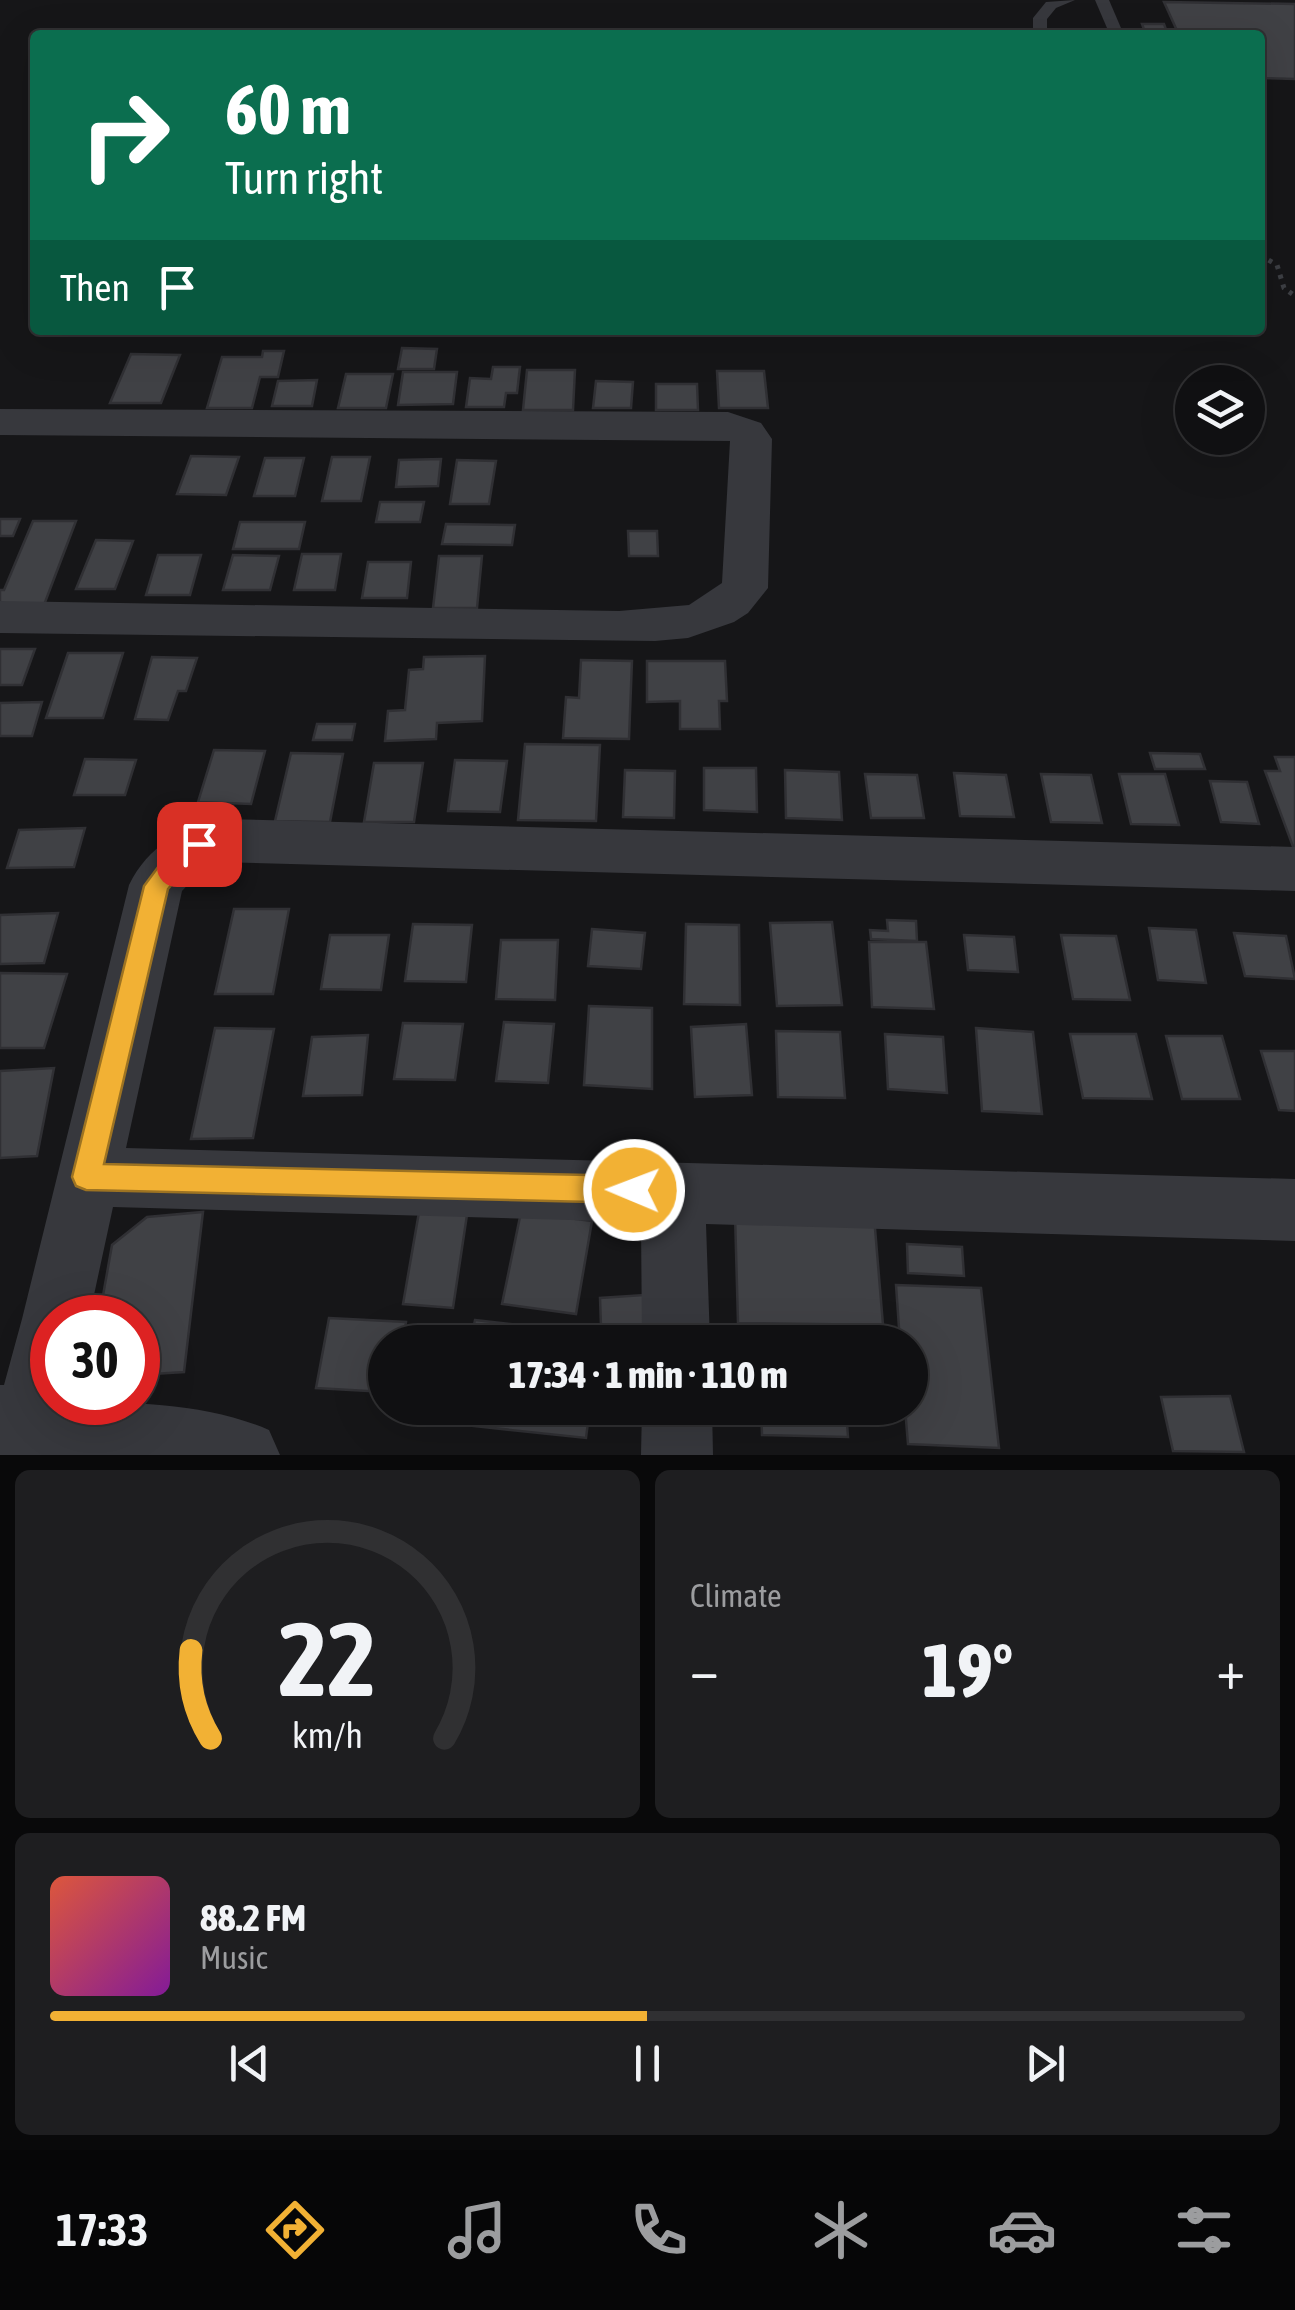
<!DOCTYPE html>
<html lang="en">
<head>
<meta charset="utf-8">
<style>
  body { margin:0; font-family:"Asap Condensed",sans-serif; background:#1e1e20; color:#f1f3f6; height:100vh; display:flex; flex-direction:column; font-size:38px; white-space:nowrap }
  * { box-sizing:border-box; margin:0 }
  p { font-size:32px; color:#9c9d9f }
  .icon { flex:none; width:55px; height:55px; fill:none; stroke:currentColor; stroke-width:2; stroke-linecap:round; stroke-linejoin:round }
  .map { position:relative; height:1455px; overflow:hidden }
  .sheet { display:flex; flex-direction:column; gap:15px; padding:15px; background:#09090a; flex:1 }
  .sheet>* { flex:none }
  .top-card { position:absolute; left:30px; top:30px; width:1235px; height:305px; border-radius:10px; box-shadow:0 10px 40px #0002,0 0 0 2px #303032; background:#0b6e4f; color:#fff; overflow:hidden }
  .controls { position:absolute; left:1175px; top:365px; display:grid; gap:20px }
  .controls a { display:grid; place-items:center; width:90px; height:90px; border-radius:50%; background:#101012; box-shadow:0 10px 40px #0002,0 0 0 2px #303032; font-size:50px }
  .speed { position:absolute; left:30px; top:1295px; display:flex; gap:20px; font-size:50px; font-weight:700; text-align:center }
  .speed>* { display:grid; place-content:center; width:130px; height:130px; border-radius:50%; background:#101012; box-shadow:0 10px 40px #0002,0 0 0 2px #303032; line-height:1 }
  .speed .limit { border:15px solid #d22; background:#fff; color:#111 }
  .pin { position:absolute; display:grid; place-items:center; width:85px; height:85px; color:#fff; margin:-42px; border-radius:20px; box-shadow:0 5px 15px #0006 }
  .me { position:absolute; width:110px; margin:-55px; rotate:271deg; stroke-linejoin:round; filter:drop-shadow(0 0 8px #0008) }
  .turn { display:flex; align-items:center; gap:35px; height:210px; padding:0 30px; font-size:45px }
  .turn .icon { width:130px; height:130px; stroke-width:2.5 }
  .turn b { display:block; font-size:70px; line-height:85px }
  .then { display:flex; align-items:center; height:95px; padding:0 30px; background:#0003; gap:20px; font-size:38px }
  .big { font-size:75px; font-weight:800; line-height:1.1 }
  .sheet .card { flex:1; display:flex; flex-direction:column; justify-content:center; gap:15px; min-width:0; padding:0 35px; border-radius:15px; background:#1e1e20 }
  .sheet .dial { align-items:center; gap:0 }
  .dial svg { height:260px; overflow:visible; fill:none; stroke:#303032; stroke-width:7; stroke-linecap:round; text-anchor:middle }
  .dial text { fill:#f1f3f6; stroke:none }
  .song { display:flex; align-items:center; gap:30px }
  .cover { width:120px; height:120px; border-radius:15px; background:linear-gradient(135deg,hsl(10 70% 55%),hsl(290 70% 35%)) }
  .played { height:10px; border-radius:5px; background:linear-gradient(90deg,#f2b134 50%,#303032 50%) }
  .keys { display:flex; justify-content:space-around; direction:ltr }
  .heat { display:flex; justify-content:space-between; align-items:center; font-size:55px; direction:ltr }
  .sheet .tiles { flex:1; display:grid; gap:15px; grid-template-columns:1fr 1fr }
  .card:last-child { grid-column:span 2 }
  .trip { position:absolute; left:368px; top:1325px; width:560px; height:100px; border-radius:50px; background:#101012; box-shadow:0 10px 40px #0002,0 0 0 2px #303032; font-weight:800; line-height:100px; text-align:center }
  .tabs { display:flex; height:160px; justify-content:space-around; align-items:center; background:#060607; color:#9c9d9f }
  .tabs .icon { width:70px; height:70px }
  .tabs .on { color:#f2b134 }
  .tabs b { font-size:45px; color:#f1f3f6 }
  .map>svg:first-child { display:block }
  .building { fill:#404145; stroke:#303034; stroke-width:2.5 }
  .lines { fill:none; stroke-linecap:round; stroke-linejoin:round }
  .path { stroke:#3d3f44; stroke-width:5; stroke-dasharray:4 6; stroke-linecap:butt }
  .service { fill:#37383d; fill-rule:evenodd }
  .minor { fill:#37383d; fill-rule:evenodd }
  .route { fill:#f2b134; stroke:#9d7322; stroke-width:2.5 }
</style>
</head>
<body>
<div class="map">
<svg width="1295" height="1455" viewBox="0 0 1295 1455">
  <rect width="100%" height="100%" fill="#161618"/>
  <g class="building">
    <polygon points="1164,2 1295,4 1295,79 1260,78 1260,35 1179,35"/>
    <polygon points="1142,24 1164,24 1168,35 1146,35"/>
    <polygon points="402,348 437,349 434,369 398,369"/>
    <polygon points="263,351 284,351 278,377 260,377 252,408 207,408 222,357 262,357"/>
    <polygon points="131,354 180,355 161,403 110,403"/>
    <polygon points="493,367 520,367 517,393 506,393 504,407 466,407 470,378 491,379"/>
    <polygon points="527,370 575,370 573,410 523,410"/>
    <polygon points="717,371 764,371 768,408 719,408"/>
    <polygon points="403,372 457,372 453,404 398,405"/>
    <polygon points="346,374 393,374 386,408 338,408"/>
    <polygon points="317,380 312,406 272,406 278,381"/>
    <polygon points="596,381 633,382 631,408 593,408"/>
    <polygon points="656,384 697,384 698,410 656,410"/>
    <polygon points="191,456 239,457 226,495 177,494"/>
    <polygon points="332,457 370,457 361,501 322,501"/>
    <polygon points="265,458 304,458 295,496 254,496"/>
    <polygon points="441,459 438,486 396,487 399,460"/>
    <polygon points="457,460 496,461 489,504 450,504"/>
    <polygon points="380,502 424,502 420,522 376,522"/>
    <polygon points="0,519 20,519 13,536 0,536"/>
    <polygon points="33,521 76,521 44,605 0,605 0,590 4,590"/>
    <polygon points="240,522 305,522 299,549 233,549"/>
    <polygon points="446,524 515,525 512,545 442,544"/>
    <polygon points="628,531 657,531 658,556 629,556"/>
    <polygon points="96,540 133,541 115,589 76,589"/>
    <polygon points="302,554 341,554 335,590 294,590"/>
    <polygon points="158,555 201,555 190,595 146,595"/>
    <polygon points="233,555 279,556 270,590 223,590"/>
    <polygon points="439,556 482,556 477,608 433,608"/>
    <polygon points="368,562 411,562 407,598 362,598"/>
    <polygon points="0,649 35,649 22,685 0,685"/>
    <polygon points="68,653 123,653 103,718 46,718"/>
    <polygon points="485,656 482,721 437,723 436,739 385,741 388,711 405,710 409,670 423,669 424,657"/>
    <polygon points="152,657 197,658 186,691 178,691 168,720 135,719"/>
    <polygon points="581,660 632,661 629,739 563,738 566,697 579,698"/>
    <polygon points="647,661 725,661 727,701 719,701 720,729 680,729 680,701 647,702"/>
    <polygon points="42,702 32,736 0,736 0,703"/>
    <polygon points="317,724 355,724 352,740 313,740"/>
    <polygon points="525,744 600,745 596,821 518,820"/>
    <polygon points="214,750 265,751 251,804 198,802"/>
    <polygon points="291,753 343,754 330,822 275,821"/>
    <polygon points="1150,753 1200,754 1205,769 1155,769"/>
    <polygon points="1275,757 1295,757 1295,852 1265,771 1280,771"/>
    <polygon points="85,759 136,760 125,795 74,795"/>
    <polygon points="455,760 507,761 500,812 448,811"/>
    <polygon points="374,763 423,763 414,822 364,822"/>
    <polygon points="704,768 756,768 757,812 704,810"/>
    <polygon points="625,770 675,771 674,818 623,817"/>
    <polygon points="785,770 839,772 842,820 786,818"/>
    <polygon points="954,773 1006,775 1014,817 960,816"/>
    <polygon points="865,774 917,775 924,818 871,818"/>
    <polygon points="1041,774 1091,775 1102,823 1051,822"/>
    <polygon points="1119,774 1165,774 1179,825 1131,824"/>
    <polygon points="1210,781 1247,782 1259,824 1221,822"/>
    <polygon points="85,828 74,867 7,868 19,830"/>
    <polygon points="234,909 289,909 273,994 215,994"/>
    <polygon points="58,913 44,963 0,964 0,915"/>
    <polygon points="887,920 916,921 917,941 871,939 870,930 888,931"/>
    <polygon points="832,922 842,1005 777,1006 770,923"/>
    <polygon points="413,924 472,925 466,982 405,981"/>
    <polygon points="686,924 739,925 740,1005 684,1004"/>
    <polygon points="1149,928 1196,930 1206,983 1158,980"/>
    <polygon points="592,929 645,933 641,969 588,966"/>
    <polygon points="1234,933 1286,936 1295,979 1245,976"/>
    <polygon points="330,935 389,935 381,990 321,989"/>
    <polygon points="964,935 1014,937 1018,972 968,970"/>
    <polygon points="1061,935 1116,936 1130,1000 1073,999"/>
    <polygon points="501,940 558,940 555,1000 496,999"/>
    <polygon points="869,942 926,942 934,1009 872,1007"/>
    <polygon points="0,973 67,974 44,1048 0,1048"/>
    <polygon points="589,1006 652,1008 652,1089 584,1085"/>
    <polygon points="504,1022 554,1024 548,1083 496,1081"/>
    <polygon points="403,1023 463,1024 455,1080 394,1079"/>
    <polygon points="746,1024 752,1095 695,1097 691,1027"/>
    <polygon points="215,1028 274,1029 253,1138 191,1139"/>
    <polygon points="976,1028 1033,1032 1042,1114 982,1111"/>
    <polygon points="776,1031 840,1032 845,1098 778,1097"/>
    <polygon points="885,1034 943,1037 947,1093 888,1089"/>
    <polygon points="1070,1034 1136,1034 1152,1099 1083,1098"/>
    <polygon points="368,1035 362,1095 303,1096 312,1037"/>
    <polygon points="1166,1036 1222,1036 1240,1099 1182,1099"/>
    <polygon points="1261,1051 1295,1051 1295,1111 1279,1110"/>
    <polygon points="54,1068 37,1156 0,1158 0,1071"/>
    <polygon points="203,1212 184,1372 138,1375 138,1318 99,1318 112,1245 147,1217"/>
    <polygon points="419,1212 467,1215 453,1308 403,1304"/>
    <polygon points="521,1212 592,1221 576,1314 502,1304"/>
    <polygon points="735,1214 874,1216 883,1325 738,1323"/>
    <polygon points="907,1244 962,1247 964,1276 908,1273"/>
    <polygon points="896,1285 981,1288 999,1448 908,1444 905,1408 910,1408 910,1342 900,1342"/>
    <polygon points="644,1295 646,1325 601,1327 600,1298"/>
    <polygon points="329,1318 406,1322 403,1342 385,1342 385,1392 316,1388"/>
    <polygon points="475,1320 599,1334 598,1342 470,1342"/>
    <polygon points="1230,1396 1244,1452 1173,1451 1161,1397"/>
    <polygon points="458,1408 590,1408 586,1438 455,1424"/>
    <polygon points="761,1408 846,1408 848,1437 762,1435"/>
  </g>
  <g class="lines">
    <polyline class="path" points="1260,255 1277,265 1284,288 1295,296"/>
    <g class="service">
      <polygon points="1075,0 1056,8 1047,19 1047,35 1033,35 1033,18 1046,2"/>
      <polygon points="1095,0 1109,0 1124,35 1110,35"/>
    </g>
    <g class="minor">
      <polygon points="0,409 728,412 761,423 772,439 768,588 748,613 734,622 688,638 655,641 0,633 0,601 619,611 689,605 722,583 730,441 0,435"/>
      <path d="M223,819l1072,28v44l-1078,-29 -21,14 -14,15 -56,257 1169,31v62l-589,-17 4,118h-68l-1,-120 -528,-15 -24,111h-37v84c73,0 149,-1 217,28l11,25h-280v-70h4l18,-66 107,-434c20,-40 51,-56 94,-66z"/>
      <polygon points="642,1408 712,1408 713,1455 641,1455"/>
    </g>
  </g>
  <path class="route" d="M199,835l8,3 4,6c-9,15 -31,29 -43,45l-64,275 530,12 10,4 4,10 -4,9 -10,4 -548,-13 -10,-4 -4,-9 72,-291 26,-35z"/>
</svg>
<div class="controls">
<a><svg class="icon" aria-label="layers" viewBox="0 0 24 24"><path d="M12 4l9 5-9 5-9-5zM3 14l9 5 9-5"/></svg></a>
</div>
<div class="speed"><div class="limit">30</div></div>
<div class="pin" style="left:199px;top:844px;background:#d93025"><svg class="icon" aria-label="arrive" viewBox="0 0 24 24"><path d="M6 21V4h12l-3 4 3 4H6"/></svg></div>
<svg class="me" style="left:634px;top:1190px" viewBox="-20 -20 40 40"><circle r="17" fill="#f2b134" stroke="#fff" stroke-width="3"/><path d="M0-11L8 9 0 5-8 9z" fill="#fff"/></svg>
<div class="trip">17:34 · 1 min · 110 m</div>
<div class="top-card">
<div class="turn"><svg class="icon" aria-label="right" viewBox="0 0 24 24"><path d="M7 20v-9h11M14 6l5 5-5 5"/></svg><div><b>60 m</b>Turn right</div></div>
<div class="then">Then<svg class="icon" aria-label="arrive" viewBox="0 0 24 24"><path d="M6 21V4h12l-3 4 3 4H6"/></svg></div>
</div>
</div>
<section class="sheet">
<div class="tiles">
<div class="card dial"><svg viewBox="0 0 100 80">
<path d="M14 69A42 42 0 1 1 86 69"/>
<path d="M14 69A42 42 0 0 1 8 42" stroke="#f2b134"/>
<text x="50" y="56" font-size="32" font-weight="700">22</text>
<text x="50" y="72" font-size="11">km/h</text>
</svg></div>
<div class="card"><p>Climate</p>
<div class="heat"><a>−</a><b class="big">19°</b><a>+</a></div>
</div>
<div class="card">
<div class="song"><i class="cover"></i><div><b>88.2 FM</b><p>Music</p></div></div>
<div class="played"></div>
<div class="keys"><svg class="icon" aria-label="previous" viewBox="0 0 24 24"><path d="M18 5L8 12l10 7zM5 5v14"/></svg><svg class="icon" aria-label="pause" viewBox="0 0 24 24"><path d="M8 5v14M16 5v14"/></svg><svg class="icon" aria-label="next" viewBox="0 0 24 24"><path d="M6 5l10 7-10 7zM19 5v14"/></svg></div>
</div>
</div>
</section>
<nav class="tabs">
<b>17:33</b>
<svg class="icon on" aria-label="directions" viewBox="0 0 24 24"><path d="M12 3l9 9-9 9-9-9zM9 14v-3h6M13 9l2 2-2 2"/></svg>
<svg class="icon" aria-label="music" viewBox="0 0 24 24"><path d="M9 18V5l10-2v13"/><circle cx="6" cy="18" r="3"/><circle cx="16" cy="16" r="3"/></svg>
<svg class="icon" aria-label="phone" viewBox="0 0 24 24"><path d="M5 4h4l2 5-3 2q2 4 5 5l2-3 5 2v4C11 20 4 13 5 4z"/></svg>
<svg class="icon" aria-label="climate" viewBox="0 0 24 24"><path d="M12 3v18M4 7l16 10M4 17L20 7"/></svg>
<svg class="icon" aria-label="car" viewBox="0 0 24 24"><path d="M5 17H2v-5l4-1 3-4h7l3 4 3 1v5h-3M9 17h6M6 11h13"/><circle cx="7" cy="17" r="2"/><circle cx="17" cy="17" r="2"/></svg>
<svg class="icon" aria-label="filters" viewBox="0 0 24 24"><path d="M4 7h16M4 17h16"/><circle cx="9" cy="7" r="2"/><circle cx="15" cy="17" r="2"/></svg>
</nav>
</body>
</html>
